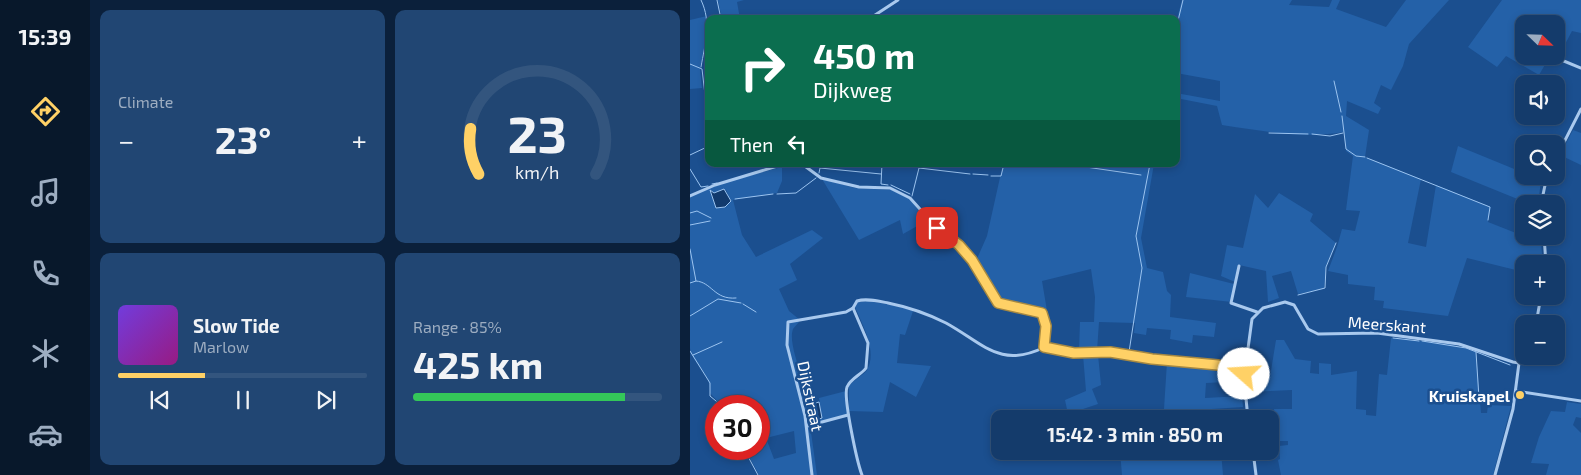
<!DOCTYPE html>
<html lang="en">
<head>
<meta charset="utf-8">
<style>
  body { margin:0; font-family:"Exo 2",sans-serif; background:#214673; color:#f1f3f6; height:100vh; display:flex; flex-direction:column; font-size:19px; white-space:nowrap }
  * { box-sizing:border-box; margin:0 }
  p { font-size:16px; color:#9dadc1 }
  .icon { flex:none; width:28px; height:28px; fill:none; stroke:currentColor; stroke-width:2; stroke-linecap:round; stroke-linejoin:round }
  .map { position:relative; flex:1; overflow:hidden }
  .drawer { display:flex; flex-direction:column; gap:10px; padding:10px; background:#0b203b; width:600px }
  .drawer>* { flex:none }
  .top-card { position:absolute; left:15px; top:15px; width:475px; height:152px; border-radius:10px; box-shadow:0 2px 8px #0003,0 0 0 1px #33557e; background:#0b6e4f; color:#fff; overflow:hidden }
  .needle { width:32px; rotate:113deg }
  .tools { position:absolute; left:825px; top:15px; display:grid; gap:10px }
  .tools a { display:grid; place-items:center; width:50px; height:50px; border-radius:10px; background:#143b6b; box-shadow:0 2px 8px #0003,0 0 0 1px #33557e; font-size:25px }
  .speed { position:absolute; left:15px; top:395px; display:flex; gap:10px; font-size:25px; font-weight:700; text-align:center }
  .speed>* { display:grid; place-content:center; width:65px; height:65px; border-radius:50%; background:#143b6b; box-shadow:0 2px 8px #0003,0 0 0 1px #33557e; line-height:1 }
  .speed .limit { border:8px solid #d22; background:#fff; color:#111 }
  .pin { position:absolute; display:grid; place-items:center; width:42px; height:42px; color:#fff; margin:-21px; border-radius:10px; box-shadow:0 2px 8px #0006 }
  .me { position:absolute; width:55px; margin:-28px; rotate:289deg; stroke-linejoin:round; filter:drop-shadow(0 0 4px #0008) }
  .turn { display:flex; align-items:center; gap:18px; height:105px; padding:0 25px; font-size:22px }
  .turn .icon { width:65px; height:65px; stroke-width:2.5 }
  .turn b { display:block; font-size:35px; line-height:42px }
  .then { display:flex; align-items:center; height:48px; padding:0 25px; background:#0003; gap:10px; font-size:19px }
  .big { font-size:38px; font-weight:700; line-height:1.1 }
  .drawer .card { flex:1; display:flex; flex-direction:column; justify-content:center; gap:8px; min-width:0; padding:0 18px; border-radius:10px; background:#214673 }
  .drawer .dial { align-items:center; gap:0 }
  .dial svg { height:130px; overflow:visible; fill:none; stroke:#33557e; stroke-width:7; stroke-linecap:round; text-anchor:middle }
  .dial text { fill:#f1f3f6; stroke:none }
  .song { display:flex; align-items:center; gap:15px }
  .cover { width:60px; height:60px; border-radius:8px; background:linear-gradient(135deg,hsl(260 70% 55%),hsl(310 70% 35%)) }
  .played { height:5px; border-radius:2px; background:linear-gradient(90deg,#ffd166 35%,#33557e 35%) }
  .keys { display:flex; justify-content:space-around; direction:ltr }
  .heat { display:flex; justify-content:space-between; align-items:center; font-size:28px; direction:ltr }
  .charge { height:8px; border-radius:4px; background:linear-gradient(90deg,#34c759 85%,#33557e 0) }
  .drawer .tiles { flex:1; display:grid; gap:10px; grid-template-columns:repeat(2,1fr) }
  .trip { position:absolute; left:301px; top:410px; width:288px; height:50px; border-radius:10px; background:#143b6b; box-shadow:0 2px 8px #0003,0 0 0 1px #33557e; font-weight:700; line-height:50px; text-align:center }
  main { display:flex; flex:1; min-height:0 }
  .dock { display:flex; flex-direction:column; width:90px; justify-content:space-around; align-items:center; background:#08182b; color:#9dadc1 }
  .dock .icon { width:35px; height:35px }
  .dock .selected { color:#ffd166 }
  .dock b { font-size:22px; color:#f1f3f6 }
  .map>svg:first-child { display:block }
  .green { fill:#2461a8; fill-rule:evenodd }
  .water { fill:#123a6d; stroke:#9cc4f0 }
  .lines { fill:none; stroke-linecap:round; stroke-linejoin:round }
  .stream { stroke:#9cc4f0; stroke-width:1 }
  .street { stroke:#a9c9ee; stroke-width:3 }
  .route-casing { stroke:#a68842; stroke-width:12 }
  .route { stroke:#ffd166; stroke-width:9 }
  .poi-dot { fill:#ffd166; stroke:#1b4f8f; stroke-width:2 }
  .labels { text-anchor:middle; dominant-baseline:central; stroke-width:5; stroke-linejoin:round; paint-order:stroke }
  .street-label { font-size:16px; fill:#fff; stroke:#1b4f8f }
  .poi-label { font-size:16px; font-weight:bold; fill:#fff; stroke:#1b4f8f; text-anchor:end }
</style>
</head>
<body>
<main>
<nav class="dock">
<b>15:39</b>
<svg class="icon selected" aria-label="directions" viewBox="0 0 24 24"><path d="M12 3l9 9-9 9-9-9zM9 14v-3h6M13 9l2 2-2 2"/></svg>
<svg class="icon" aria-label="music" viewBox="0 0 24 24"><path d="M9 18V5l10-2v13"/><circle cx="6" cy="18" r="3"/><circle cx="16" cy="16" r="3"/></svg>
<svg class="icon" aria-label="phone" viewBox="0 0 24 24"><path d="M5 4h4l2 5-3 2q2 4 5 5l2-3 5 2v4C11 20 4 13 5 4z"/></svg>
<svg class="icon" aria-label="climate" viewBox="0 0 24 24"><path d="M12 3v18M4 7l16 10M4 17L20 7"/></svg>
<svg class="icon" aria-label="car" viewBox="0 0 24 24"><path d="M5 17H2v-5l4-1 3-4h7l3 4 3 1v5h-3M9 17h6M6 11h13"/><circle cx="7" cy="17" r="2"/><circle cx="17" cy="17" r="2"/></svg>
</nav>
<section class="drawer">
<div class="tiles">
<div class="card"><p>Climate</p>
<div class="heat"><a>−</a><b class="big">23°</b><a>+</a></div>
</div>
<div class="card dial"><svg viewBox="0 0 100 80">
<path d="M14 69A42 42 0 1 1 86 69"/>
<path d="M14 69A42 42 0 0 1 9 41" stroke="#ffd166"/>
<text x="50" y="56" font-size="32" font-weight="700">23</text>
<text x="50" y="72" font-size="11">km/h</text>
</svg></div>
<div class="card">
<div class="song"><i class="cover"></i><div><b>Slow Tide</b><p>Marlow</p></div></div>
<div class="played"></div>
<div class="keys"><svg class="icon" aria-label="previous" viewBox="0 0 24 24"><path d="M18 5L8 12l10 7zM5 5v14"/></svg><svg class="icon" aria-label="pause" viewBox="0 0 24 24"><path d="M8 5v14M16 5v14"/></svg><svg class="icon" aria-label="next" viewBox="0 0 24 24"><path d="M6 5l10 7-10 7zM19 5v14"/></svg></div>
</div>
<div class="card"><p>Range · 85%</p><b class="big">425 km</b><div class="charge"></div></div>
</div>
</section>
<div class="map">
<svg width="891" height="475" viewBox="0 0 891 475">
  <rect width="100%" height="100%" fill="#1b4f8f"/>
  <g class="green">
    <polygon points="28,0 54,0 47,2 50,19 32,19"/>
    <path d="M492,0h110l-3,5 40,2 3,-7h8l-4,9 50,18 20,-27h43l-40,44 -6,22 -12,24 -10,-5 -7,18 7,5 -3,6 -31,-13 -1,15 23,14 -4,27 56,22 -13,64 18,4 10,-62 55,22 -3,15 53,21 2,21h-19v8l-57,-14 -19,58 -65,-8 1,-7 -10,-1 1,-13 -27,-3v-9l-20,-4 9,-24 5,-18 13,2 5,-20 -14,-1 7,-54 -7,-5 -2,-19c-40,7 -81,-1 -122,-7l-5,-19 -41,-8v-5l44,8v-20l-44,-8v-50z"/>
    <polygon points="812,0 891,0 891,33 882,31 870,54 866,53 866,24 834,24 834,56 860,56 849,75 816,56 807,67 778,47"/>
    <polygon points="17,16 17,34 10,68 12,88 0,89 0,20"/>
    <polygon points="883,130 891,133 891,165 870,155"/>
    <polygon points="768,146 834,173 834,176 851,181 848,204 840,204 761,172"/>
    <polygon points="313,164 464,164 451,238 457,268 473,272 477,291 481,295 480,317 526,323 524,337 503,335 502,343 480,339 481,330 457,328 456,335 444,333 445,323 409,322 407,351 389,351 390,322 404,322 405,297 401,269 352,281 358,317 351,310 309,301 301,292 286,261 297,236"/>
    <path d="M92,167v14l-5,12 -44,7 9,35 14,22 56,-27 11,8 -33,26 7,16 -18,9 10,22 11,9c-1,3 -5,6 -7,9 -7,19 21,67 17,90l12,-1 -3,-20 27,-7 2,24 -38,10 7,50h-58l-14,-26h14v-43h-37l-12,-13c1,-21 -19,-30 -20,-45 0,-50 0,-102 0,-152l25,-11zM21,190l3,3 12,-3 5,11 -4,4 -15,-7zM104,431l2,22 -22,6 -8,-21z"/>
    <polygon points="132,179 165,188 202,190 220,199 238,220 213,234 210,220 169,240"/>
    <polygon points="589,193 623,214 620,221 646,243 636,266 634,289 608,294 601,271 582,276 589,298 578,302 576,271 549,265 545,282 531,276 537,245 553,248 565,194 578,208"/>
    <polygon points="500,273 544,284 542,302 496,297"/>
    <path d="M178,301l29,5 16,5 -8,24 -5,-1 -3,29 34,3 -15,31 -26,-15 -7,30 -34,-1v-25c5,-7 14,-10 18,-16 11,-18 -5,-46 -12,-63l3,-5z"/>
    <polygon points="701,338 759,344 786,351 791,413 797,413 798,405 821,406 803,475 591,475 588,460 590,459 589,446 598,445 598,441 580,441 580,423 586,422 584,409 602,409 602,390 558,392 557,378 580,377 586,340 594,340 605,359 621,361 620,373 629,374 629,363 641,364 641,375 667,371 666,409 676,410 676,415 686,416 689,374 697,375"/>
    <polygon points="393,355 408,355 411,385 402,389 408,404 378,414 375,400 396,391"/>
    <path d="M477,362c19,2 58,2 74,14v9l-14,1 -1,-4 -20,1 -1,15 37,-2 1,11 -31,2 1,10h-56l-1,-10h8z"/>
    <polygon points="877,402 891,404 891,418 886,417 883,425 891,433 891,475 856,475 859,464 841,463 849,437 861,411 875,412"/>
    <polygon points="430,451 531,451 533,475 432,475"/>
  </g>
  <g class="water">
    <polygon points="34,189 41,201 35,207 26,208 20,190 24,193"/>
    <polygon points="129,402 132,418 121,422 119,405"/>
  </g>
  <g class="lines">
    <g class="stream">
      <polyline points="27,0 31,19"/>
      <polyline points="486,29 493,0"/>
      <polyline points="0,64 12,69 19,129"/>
      <polyline points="15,65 19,44"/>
      <path d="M11,67c4,-24 11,-44 0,-67"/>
      <polyline points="644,81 651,112"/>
      <polyline points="652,116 656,149 666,156 675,157"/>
      <polyline points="579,133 618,134"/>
      <polyline points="622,134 640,136 653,133"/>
      <polyline points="0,155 19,146"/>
      <polyline points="677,158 800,207 798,220"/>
      <polyline points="192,164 191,184 198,185"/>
      <polyline points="375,164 379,165"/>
      <polyline points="382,165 451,175"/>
      <polyline points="0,169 11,187 18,186"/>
      <polyline points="129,173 130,168 191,174"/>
      <polyline points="283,174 298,175"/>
      <polyline points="301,176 311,176 314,164"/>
      <polyline points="22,184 27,183"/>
      <polyline points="201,185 220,194"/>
      <polyline points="87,194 106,193 126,178"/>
      <polyline points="222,196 229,168 280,174"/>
      <polyline points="45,199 83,194"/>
      <polyline points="0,213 7,211 21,218"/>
      <polyline points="0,225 20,221"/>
      <polyline points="0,249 6,281 0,283"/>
      <path d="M6,281c16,1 18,19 40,17"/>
      <polyline points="608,295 635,288 636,267 646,243"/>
      <polyline points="53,304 66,312"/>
      <polyline points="0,316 28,299 51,303"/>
      <polyline points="703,338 729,341"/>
      <polyline points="732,341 776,348 820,365"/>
      <polyline points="0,351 20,383 20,396 32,406"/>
      <polyline points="439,352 452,268 446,236 460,164"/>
      <polyline points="786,352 789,398"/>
      <polyline points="3,355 32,342"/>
      <polyline points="54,449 68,475"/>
    </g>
    <g class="street">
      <polyline points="179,19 208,0"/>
      <polyline points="869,59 891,68"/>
      <polyline points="866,158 891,109"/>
      <polyline points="112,164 131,178 169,187 200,188 220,198 247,228 275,252 308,303 352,313 356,326 355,347"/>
      <polyline points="0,196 25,185 94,164"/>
      <polyline points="851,204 857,176"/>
      <polyline points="854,236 856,264"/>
      <polyline points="549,266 541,303 567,312"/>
      <path d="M163,308l15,35 -2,25c-5,7 -15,10 -19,19 -4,10 10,75 15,88"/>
      <polyline points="846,324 851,296"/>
      <polyline points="355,347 384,353 430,352 462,359 528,365 554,374"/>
      <polyline points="826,391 891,401"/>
      <polyline points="558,419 554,378 562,319 573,308 595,302 604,305 618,329 628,334 687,333 769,344 823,362 829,363 838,356"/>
      <polyline points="117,426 158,415"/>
      <polyline points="563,451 566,475"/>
      <path d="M122,475l-7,-59 -18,-71 1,-23 58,-10 7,-4 4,-7c9,-3 21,0 31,2 20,4 40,11 58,20 38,21 54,46 99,24"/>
      <polyline points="805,475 823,409 829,363"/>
    </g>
  </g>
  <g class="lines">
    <g class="route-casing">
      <polyline id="route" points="247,228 269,245 282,260 308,303 352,313 356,326 354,347 384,353 420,352 462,359 528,365 554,374"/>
    </g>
    <use href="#route" class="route"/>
  </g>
  <circle class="poi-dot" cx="830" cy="395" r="5"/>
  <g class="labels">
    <g class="street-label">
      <text transform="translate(697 324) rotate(4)">Meerskant</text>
      <text transform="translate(121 396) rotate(78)">Dijkstraat</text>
    </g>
    <g class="poi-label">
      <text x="820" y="395">Kruiskapel</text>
    </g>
  </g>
</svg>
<div class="tools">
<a><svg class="needle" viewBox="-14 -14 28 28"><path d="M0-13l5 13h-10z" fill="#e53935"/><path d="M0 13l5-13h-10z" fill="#9dadc1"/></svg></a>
<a><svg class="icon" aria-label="sound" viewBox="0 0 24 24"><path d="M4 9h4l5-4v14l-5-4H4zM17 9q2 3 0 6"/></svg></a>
<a><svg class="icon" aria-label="search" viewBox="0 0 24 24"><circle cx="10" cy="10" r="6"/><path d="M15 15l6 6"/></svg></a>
<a><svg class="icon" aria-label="layers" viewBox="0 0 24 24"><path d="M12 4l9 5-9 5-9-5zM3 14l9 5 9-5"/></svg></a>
<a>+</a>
<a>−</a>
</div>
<div class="speed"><div class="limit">30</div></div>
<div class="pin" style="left:247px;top:228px;background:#d93025"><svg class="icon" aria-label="arrive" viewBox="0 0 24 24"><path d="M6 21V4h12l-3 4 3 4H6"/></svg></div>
<svg class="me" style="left:554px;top:374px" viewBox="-20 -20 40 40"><circle r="19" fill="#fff"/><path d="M0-13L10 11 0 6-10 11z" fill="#ffd166"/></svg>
<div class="trip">15:42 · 3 min · 850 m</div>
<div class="top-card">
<div class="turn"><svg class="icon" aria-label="right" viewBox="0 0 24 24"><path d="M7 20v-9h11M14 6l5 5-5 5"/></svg><div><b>450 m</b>Dijkweg</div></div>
<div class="then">Then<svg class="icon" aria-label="left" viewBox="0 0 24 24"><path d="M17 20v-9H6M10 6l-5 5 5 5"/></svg></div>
</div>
</div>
</main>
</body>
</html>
